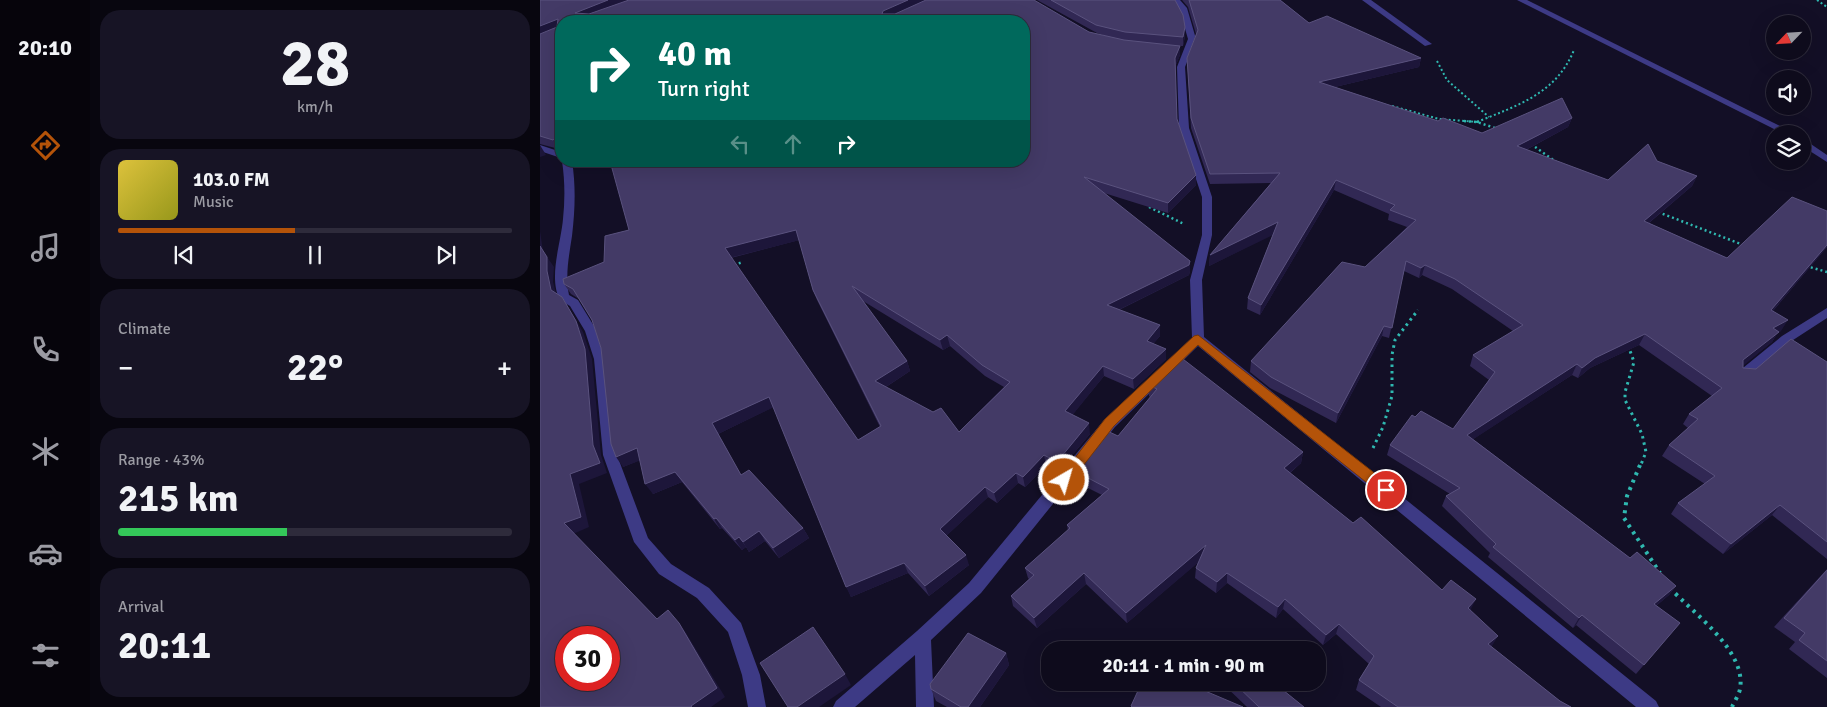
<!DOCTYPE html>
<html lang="en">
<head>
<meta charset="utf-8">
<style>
  body { margin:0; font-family:Signika,sans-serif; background:#171425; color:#f1f3f6; height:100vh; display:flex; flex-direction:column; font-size:19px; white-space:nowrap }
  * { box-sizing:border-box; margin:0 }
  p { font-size:16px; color:#9b9ba3 }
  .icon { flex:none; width:28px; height:28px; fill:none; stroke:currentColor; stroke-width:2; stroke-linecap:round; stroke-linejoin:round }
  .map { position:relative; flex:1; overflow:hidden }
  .drawer { display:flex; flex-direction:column; gap:10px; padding:10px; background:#08060f; width:450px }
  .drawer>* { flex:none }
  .banner { position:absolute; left:15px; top:15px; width:475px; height:152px; border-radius:20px; box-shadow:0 5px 20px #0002,0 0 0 1px #2e2b3b; background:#00695c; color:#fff; overflow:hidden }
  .needle { width:32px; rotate:245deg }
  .controls { position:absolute; left:1226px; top:15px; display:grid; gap:10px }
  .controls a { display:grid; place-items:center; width:45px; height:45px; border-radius:50%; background:#0e0b1c; box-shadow:0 5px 20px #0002,0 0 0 1px #2e2b3b; font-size:25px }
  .speed { position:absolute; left:15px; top:626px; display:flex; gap:10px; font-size:25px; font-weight:700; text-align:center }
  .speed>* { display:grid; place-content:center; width:65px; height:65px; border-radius:50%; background:#0e0b1c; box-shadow:0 5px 20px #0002,0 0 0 1px #2e2b3b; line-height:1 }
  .speed .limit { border:8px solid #d22; background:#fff; color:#111 }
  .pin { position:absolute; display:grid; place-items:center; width:42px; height:42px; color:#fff; margin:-21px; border:2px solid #fff; border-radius:50%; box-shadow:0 1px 5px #0007 }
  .me { position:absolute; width:55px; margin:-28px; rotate:38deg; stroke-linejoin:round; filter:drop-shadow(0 0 4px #0008) }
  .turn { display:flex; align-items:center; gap:18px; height:105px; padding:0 20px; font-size:22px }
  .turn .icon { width:65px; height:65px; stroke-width:2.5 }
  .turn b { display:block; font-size:35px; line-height:42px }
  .lanes { display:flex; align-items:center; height:48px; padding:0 20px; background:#0003; justify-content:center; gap:25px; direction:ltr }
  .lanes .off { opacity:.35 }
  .big { font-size:38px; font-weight:700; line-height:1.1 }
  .drawer .tile { flex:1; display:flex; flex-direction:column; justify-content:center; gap:8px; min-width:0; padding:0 18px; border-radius:20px; background:#171425 }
  .drawer .dial { align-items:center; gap:0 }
  .dial b { font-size:65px; line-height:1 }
  .song { display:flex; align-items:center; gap:15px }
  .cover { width:60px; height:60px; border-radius:8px; background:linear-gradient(135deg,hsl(50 70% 55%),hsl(60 70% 35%)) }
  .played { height:5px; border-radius:2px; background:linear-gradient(90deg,#b45309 45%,#2e2b3b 45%) }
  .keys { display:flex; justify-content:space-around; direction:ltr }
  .heat { display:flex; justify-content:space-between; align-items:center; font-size:28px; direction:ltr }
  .charge { height:8px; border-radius:4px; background:linear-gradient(90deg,#34c759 43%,#2e2b3b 0) }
  .trip { position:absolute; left:501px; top:641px; width:285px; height:50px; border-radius:20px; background:#0e0b1c; box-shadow:0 5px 20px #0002,0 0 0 1px #2e2b3b; font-weight:700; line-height:50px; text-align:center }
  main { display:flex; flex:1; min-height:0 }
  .menu { display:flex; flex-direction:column; width:90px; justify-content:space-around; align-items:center; background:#06040b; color:#9b9ba3 }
  .menu .icon { width:35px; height:35px }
  .menu .current { color:#b45309 }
  .menu b { font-size:22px; color:#f1f3f6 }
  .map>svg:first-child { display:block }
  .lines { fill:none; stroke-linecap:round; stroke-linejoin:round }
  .path-far3 { stroke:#2fb8b0; stroke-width:2; stroke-dasharray:2 2.5; stroke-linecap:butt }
  .path-far2 { stroke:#2fb8b0; stroke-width:2.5; stroke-dasharray:2 3; stroke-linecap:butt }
  .path-far1 { stroke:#2fb8b0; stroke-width:3; stroke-dasharray:2.5 4; stroke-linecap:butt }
  .path { stroke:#2fb8b0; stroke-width:4; stroke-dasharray:3 5; stroke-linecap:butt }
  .lane { fill:#3d3a85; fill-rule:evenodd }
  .street { fill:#3d3a85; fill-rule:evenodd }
  .wall { fill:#312854; fill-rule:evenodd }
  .shaded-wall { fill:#1d163a }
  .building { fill:#433a66; stroke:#5a527e; fill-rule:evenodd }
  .route { fill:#b45309; stroke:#753606 }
</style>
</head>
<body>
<main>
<nav class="menu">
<b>20:10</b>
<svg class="icon current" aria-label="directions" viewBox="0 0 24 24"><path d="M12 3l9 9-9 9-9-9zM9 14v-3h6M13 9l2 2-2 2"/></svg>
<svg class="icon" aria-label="music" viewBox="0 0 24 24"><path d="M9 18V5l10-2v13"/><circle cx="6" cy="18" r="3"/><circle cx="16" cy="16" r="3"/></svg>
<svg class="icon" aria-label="phone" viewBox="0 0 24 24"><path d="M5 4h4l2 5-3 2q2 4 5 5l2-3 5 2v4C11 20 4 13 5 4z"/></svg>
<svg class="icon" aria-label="climate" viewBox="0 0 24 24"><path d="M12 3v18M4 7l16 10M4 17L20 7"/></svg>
<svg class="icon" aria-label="car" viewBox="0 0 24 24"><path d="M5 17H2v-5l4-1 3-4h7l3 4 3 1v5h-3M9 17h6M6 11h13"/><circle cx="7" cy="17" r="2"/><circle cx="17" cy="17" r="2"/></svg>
<svg class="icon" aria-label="filters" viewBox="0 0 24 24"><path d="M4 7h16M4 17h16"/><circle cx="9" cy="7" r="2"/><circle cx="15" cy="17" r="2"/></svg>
</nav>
<section class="drawer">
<div class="tile dial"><b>28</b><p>km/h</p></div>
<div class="tile">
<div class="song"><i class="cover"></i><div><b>103.0 FM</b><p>Music</p></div></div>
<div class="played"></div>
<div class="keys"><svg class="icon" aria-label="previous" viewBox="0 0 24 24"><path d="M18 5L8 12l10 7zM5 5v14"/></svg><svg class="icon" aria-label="pause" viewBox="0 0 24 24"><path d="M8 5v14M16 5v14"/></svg><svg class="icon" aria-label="next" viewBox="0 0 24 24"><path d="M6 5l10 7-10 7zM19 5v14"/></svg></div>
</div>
<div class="tile"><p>Climate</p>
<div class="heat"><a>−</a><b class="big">22°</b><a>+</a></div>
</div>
<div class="tile"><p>Range · 43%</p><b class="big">215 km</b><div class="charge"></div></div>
<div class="tile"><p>Arrival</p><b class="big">20:11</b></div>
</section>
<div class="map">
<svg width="1287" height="707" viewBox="0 0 1287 707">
  <rect width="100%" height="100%" fill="#130f26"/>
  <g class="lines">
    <g class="path-far3">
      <polyline points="1277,0 1287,7"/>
      <polyline points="897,61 907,80 949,117"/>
      <polyline points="852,106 899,119 938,122"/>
      <path d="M937,122c41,-17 79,-28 97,-72"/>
    </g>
    <g class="path-far2">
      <polyline points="924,121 937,122 955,128"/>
      <polyline points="937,122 940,121"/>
      <polyline points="991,144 1016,162"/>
      <polyline points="609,207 644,224"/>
      <polyline points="1118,212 1206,246"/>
      <polyline points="194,265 203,262"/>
      <polyline points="1266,266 1287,272"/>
    </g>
    <g class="path-far1">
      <polyline points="1088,345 1094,362 1085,392 1085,400 1102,434 1106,452 1100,467"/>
      <polyline points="833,448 843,427 852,396 852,355 855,340 878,310"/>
    </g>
    <g class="path">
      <polyline points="1100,465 1087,496 1084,518 1120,573"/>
      <path d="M1130,588c23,25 77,63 70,101 -1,6 -6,13 -8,18"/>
    </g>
    <g class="lane">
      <polygon points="822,0 831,0 892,44 885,46"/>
      <polygon points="977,0 987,0 1256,134 1244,134"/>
      <polygon points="1262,138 1287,155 1287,162 1262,146"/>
    </g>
    <g class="street">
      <polygon points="632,0 640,0 647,8 656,39 645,67 649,128 672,197 672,235 662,280 664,337 1116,701 1119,707 1096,707 658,346 575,427 441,593 391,640 394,707 376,707 375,655 315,707 293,707 296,701 377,631 429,583 565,419 652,338 650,280 662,235 662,197 639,128 637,67 648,39 639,8"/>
      <polygon points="0,145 21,152 21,158 0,151"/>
      <path d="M22,161h10c4,25 3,50 0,75 -3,20 -7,39 -3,59l9,5 19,31 9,28 11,96 31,83 23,26 38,24 32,35 19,52 6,32h-18l-6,-32 -14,-43 -31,-34 -38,-24 -25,-32 -31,-87 -9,-96 -9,-28 -15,-25 -10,-6c-12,-22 1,-57 3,-81 2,-19 2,-38 -1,-58z"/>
      <polygon points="1287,308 1287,318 1250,342 1208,378 1198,378 1197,375 1198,372 1242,336"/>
    </g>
  </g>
  <g class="wall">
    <path d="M0,0l549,32 20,5 -12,-4 -60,-33h138l10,27v9l-2,10h-3v9l-5,12 2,52 19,66 -28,28 -64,-20 86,68v10l-1,4 -70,35 41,15v11l-7,8 13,5v10l-32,30 -30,-13 -32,39 18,19 -32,38 -12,-6 -21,21 -7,-4 -21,20 -9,-6 -42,39 23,29 -40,31 -21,-23 -57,24 -78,-190 -55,27 23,41 62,53 6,10 -30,20 -14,-17 -16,11 -3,-5 -4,3 -20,-22 -2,1 -38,-47 -29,12 -13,-34 -17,7 -22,-119 -9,-28 -13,-21 -8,-5 -7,-10 460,-123 -463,-140v127l-2,1 -19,-5zM259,240l14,50 4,10 63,127 -22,13 -127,-182zM323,301l80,49 7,-4 35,30 19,11 -45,45 -73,-45 24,-16 -3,-10z"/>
    <polygon points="642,0 740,0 769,23 881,58 879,67 795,87 898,121 942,133 1032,118 1028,127 986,150 1068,180 1117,161 1157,176 1152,186 1109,223 1187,258 1287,211 1287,247 1233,311 1241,331 1238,332 1232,342 1203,365 1203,368 1216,369 1287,362 1287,559 1232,515 1183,554 1131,514 1138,503 1165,484 1122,456 1129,445 1148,428 1143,424 1149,414 1172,396 1099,345 1050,368 1038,378 1032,375 933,439 1090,558 1136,586 1129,595 1116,606 1140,623 1096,674 1036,625 1033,628 948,557 950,553 902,506 906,496 910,494 847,455 850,445 875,417 913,429 949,380 930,366 933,355 973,331 912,289 882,275 879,278 864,271 849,338 842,336 796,423 730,388 710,372 711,361 825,267 867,227 848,220 849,214 794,190 720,315 707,309 708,298 733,234 669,266 670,255 731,183 670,184 651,128 647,58 656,34 648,7"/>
    <polygon points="609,385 763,452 761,463 750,473 813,523 902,590 931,609 930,611 952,647 1020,701 1031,707 841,707 816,690 819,680 829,664 796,634 783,645 743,609 736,618 687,583 676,593 655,578 656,568 658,562 587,623 546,584 497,628 473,606 471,596 489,579 488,578 485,568 528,531 527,525 562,495 534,481 533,470 578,436 610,397 609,396"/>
    <polygon points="1287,569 1287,678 1249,649 1255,642 1234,627"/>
    <polygon points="466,653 469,665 440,707 407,707 396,701 391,689"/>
    <polygon points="681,682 733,682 764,707 707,707"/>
  </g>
  <g class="shaded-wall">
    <polygon points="68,0 94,0 39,21 35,13"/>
    <polygon points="368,0 389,0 345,19 342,14 343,11"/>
    <polygon points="18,19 21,25 0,36 0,26"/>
    <polygon points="645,27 645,36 643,46 643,37"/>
    <polygon points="640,46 640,55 635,67 635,58"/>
    <polygon points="881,58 879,67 778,91 779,82"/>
    <polygon points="1032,118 1028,127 974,156 977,146"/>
    <polygon points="21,136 21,148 19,149 13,140"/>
    <polygon points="0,145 6,155 0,157"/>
    <polygon points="656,175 656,185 628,213 628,203"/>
    <polygon points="1157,176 1152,186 1099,231 1104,221"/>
    <polygon points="796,180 794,190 720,315 721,305"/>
    <polygon points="738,222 737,233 669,266 670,255"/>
    <polygon points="256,230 260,240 189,258 185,248"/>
    <polygon points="0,231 3,251 14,267 13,282 18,301 11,290 0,246"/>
    <polygon points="1287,245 1287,247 1225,320 1231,310"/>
    <polygon points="650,261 650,271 649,275 568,315 567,305"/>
    <polygon points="885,265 882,275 879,278 881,268"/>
    <polygon points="22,297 43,332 52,359 61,455 67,473 39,484 49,527 33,534 24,523 30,474"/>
    <polygon points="1248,320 1241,331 1238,332 1232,342 1197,371 1203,360 1233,328"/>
    <polygon points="620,325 620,336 607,351 607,341"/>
    <polygon points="844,326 842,336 796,423 798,413"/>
    <polygon points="1105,334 1099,345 1050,368 1038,378 1042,368 1055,358"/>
    <polygon points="407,335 410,346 403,350 400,340"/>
    <polygon points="626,349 626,359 594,389 593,379"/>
    <polygon points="367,361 370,371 338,392 335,381"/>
    <polygon points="1037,364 1032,375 923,446 927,435"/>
    <polygon points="563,366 564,376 527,422 525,411"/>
    <polygon points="229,397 234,407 178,434 172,423"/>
    <polygon points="549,423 550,434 518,472 517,462"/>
    <polygon points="97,448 104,459 83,467 76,457"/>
    <polygon points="763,452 761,463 742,479 744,468"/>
    <polygon points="504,455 506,466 485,487 483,477"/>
    <polygon points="135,472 142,482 113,494 105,484"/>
    <polygon points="476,473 478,483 457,503 454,493"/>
    <polygon points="445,487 448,497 403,539 400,529"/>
    <polygon points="1240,505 1232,515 1183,554 1191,544"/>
    <polygon points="176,518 182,528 180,529 174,519"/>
    <polygon points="263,528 269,538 239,558 233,548"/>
    <polygon points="219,531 225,541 209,552 203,542"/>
    <polygon points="199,537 206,547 202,550 195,540"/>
    <polygon points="666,545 666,556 587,623 586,613"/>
    <polygon points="426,555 429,565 389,596 385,586"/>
    <polygon points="364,563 368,573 311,597 306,587"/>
    <polygon points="544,573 546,584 497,628 494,618"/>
    <polygon points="687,573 687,583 676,593 677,582"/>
    <polygon points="1136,586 1129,595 1106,614 1114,604"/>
    <polygon points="745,599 743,609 736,618 738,607"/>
    <polygon points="936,599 931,609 923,618 928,608"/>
    <polygon points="1042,615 1036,625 1033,628 1039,618"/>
    <polygon points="139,623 146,633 185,697 171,707 152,707"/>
    <polygon points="799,624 796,634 783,645 786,635"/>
    <polygon points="958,636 952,646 943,654 948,644"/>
    <polygon points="466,653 469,665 440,707 428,707"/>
    <polygon points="305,674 311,685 279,707 257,707"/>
  </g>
  <g class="building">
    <path d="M0,0h68l-33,13 14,1 40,-14h279l-25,11 -1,3h13l31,-14h108l55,32 35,8 56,6 -5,12 2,61 19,56 -28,28 -84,-26 106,84 -1,4 -82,40 53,20 -13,16 19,8 -33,30 -30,-13 -38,45 24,12 -32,39 -13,-7 -21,22 -7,-4 -22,20 -9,-6 -45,42 26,26 -41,31 -21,-23 -58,24 -77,-190 -57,26 29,52 8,-5 54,58 -30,20 -14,-17 -16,11 -4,-5 -4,3 -19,-22 -2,1 -39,-47 -30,12 -8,-36 -21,9 -5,-13 -10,-96 -9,-28 -19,-31 -9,-5 -1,-5 41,-17 1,-26 24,-6 -19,-69h414v-140h-463v115l-8,4 -13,-4v-102l17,-7 1,-8 -18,7zM256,230l17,60 68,136 -23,14 -133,-192zM312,286l88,54 7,-5 35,30 28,17 -51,50 -18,-24 -8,4 -58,-31 32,-20z"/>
    <polygon points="511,0 635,0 643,15 645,27 643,37 585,32 556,25"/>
    <polygon points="649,0 740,0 769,23 787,16 881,58 779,82 898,121 903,118 942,133 1022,98 1032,118 977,146 1068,180 1108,144 1117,161 1157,176 1104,221 1187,258 1252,197 1287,211 1287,245 1231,310 1248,320 1233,328 1239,332 1203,360 1203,368 1216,369 1251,339 1287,362 1287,542 1240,505 1191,544 1138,503 1175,476 1129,445 1158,419 1149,414 1182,388 1105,334 1055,358 1042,368 1037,364 927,435 1090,558 1097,552 1136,586 1114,604 1140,623 1104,665 1042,615 1039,618 953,547 956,544 906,496 920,488 850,445 872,415 875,417 881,411 913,429 955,372 933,355 983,325 915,279 885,265 881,268 866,261 852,328 844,326 798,413 731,377 711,361 802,262 825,267 876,220 850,210 855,205 796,180 721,305 708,298 738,222 670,255 740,173 670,174 651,118 647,58 658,30"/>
    <path d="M0,246l7,11v14l4,19 11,7 14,24 9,28 8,96 7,18 -30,11 11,43 -17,6 93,96 11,-9 11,13 38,65 -26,18 1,1h-152zM26,638h43v42h-43z"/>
    <polygon points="639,356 763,452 744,468 813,523 821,517 902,590 911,580 936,599 928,608 958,636 948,644 1020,701 1031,707 858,707 819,680 834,656 799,624 786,635 745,599 738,607 687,573 677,582 656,568 666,545 586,613 544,573 494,618 471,596 494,575 485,568 530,528 527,525 569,489 533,470 565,430 578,436 617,389 609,385"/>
    <polygon points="1287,570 1287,661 1259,640 1265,633 1244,618"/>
    <polygon points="273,627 305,674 257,707 248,707 220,663"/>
    <polygon points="428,633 466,653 428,707 421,707 391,689 390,684"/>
    <polygon points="680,641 691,650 671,650"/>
    <polygon points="602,682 644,682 703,707 592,707 591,706"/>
    <polygon points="693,682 733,682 764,707 719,707"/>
  </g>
  <polygon class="route" points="658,335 851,486 853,490 851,494 841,494 757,427 658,345 574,426 529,484 520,484 518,480 520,477 565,419 654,336"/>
</svg>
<div class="controls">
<a><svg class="needle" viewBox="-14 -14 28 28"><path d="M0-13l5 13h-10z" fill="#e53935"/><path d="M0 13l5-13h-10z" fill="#9b9ba3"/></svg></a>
<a><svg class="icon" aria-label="sound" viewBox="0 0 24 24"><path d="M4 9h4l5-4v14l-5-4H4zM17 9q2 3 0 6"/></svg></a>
<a><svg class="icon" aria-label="layers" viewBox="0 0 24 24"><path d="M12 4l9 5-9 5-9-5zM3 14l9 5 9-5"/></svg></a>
</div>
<div class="speed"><div class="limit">30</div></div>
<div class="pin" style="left:846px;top:490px;background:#d93025"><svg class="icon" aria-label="arrive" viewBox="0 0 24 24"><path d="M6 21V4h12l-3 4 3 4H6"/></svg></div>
<svg class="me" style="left:524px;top:480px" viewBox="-20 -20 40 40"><circle r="17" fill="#b45309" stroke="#fff" stroke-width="3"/><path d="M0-11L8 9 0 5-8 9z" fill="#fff"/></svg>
<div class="trip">20:11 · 1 min · 90 m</div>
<div class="banner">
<div class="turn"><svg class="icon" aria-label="right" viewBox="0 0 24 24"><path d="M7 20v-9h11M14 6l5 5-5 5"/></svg><div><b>40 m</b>Turn right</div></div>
<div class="lanes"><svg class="icon off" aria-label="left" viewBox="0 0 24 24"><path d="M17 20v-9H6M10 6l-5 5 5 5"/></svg><svg class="icon off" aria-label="ahead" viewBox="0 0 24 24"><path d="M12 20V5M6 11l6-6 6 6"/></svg><svg class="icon" aria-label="right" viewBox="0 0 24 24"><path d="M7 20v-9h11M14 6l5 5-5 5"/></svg></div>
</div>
</div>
</main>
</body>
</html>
